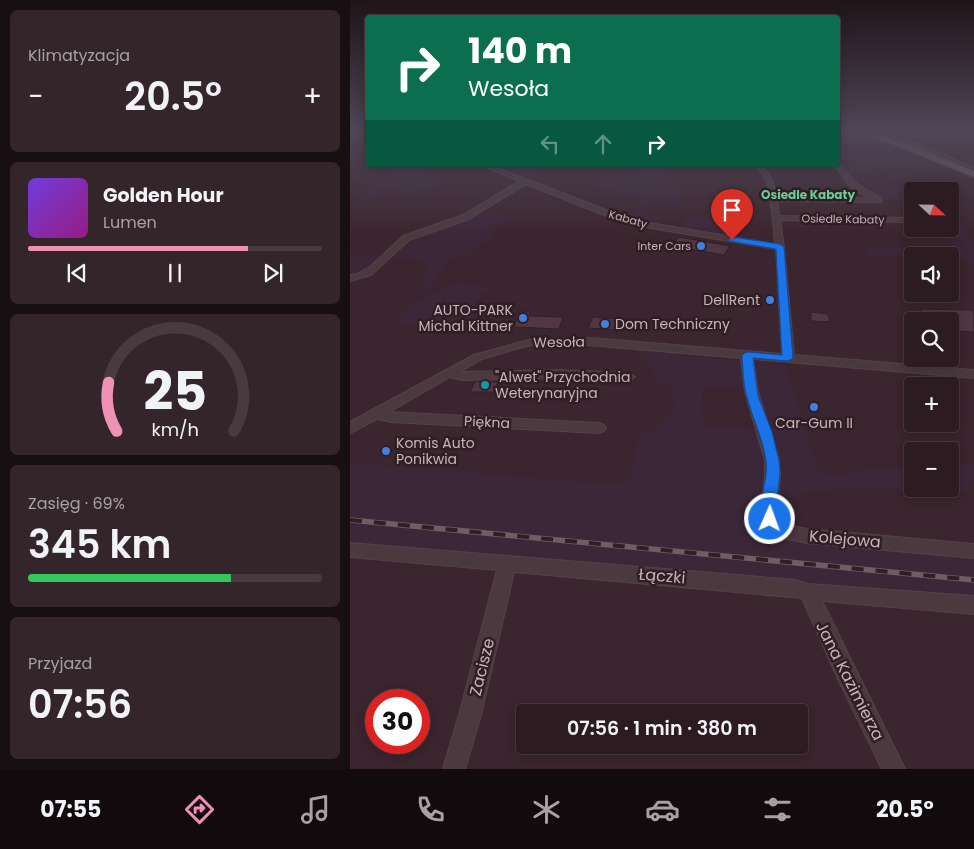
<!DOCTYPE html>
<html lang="pl">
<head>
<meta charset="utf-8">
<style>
  body { margin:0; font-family:Poppins,sans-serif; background:#34252a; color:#f1f3f6; height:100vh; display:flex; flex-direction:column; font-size:19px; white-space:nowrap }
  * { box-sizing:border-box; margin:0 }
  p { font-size:16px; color:#a6a1a5 }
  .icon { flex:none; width:28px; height:28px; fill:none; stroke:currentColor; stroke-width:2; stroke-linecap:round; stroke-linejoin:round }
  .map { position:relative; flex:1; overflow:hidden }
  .details { display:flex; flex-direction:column; gap:10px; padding:10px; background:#180f13; width:350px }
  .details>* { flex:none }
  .guide { position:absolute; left:15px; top:15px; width:475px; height:152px; border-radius:5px; box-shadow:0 2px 12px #0003,0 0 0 1px #483a40; background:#0b6e4f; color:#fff; overflow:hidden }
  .needle { width:32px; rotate:112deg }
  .controls { position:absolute; left:554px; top:182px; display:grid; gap:10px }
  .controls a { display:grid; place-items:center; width:55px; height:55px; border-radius:5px; background:#2c1c22; box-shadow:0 2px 12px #0003,0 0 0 1px #483a40; font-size:25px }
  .speed { position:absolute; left:15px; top:689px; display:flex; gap:10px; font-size:25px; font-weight:700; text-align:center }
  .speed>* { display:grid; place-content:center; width:65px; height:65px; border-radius:50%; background:#2c1c22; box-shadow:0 2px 12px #0003,0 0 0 1px #483a40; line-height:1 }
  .speed .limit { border:8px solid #d22; background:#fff; color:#111 }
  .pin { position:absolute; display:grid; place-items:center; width:42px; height:42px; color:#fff; margin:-51px -21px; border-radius:50% 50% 50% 0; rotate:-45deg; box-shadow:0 0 5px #0007 }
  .pin .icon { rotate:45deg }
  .me { position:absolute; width:55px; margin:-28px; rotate:2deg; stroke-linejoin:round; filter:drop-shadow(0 0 4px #0008) }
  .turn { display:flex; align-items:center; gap:18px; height:105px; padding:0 20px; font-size:22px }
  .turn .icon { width:65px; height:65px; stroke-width:2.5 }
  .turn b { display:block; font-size:35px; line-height:42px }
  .lanes { display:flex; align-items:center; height:48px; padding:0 20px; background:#0003; justify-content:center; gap:25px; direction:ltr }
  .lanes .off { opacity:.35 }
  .big { font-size:38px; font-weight:600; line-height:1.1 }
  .details .card { flex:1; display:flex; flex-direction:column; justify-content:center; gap:8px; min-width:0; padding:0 18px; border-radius:8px; background:#34252a }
  .details .dial { align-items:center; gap:0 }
  .dial svg { height:130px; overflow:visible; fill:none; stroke:#483a40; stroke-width:7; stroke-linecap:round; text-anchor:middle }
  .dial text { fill:#f1f3f6; stroke:none }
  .song { display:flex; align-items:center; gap:15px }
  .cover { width:60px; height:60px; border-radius:8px; background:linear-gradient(135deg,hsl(260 70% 55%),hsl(310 70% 35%)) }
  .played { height:5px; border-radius:2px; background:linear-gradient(90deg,#f090b4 75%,#483a40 75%) }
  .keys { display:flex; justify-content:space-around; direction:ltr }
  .heat { display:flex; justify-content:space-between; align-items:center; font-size:28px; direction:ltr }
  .charge { height:8px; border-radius:4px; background:linear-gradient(90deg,#34c759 69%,#483a40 0) }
  .trip { position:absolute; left:166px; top:704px; width:292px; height:50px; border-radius:5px; background:#2c1c22; box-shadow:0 2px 12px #0003,0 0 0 1px #483a40; font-weight:600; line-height:50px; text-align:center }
  .menu { display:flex; height:80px; justify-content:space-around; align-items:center; background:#120b0e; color:#a6a1a5 }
  .menu .icon { width:35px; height:35px }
  .menu .on { color:#f090b4 }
  .menu b { font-size:22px; color:#f1f3f6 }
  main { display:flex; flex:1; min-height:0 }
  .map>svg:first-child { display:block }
  .green { fill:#3c2739 }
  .building { fill:#503742; stroke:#322027 }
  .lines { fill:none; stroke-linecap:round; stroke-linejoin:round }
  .minor-casing { stroke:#544249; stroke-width:2 }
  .major-casing { stroke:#544249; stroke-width:2 }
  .highway-casing { stroke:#534148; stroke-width:1 }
  .minor { fill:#4b3940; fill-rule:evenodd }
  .major { fill:#6b575f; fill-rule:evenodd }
  .highway { fill:#567066; fill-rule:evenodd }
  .rail-casing { stroke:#725b64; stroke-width:5.5 }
  .rail { stroke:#301e25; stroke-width:4; stroke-dasharray:12; stroke-linecap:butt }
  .route { fill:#1a73e8; stroke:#114b97 }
  .shop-dot { fill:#3f7fe0; stroke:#301e25; stroke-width:2 }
  .culture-dot { fill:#0f9aa8; stroke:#301e25; stroke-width:2 }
  .labels { text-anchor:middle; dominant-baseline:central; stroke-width:5; stroke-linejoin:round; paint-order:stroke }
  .far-street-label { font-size:11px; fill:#c6b4bb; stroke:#301e25 }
  .far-poi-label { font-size:11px; fill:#c6b4bb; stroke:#301e25; text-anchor:end }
  .far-neighbourhood-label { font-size:12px; font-weight:bold; fill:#69cc95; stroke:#301e25 }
  .poi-label { font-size:14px; fill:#c6b4bb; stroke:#301e25; text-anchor:start }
  .street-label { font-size:14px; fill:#c6b4bb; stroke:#301e25 }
  .near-street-label { font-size:16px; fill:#c6b4bb; stroke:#301e25 }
</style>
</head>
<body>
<main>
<section class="details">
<div class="card"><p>Klimatyzacja</p>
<div class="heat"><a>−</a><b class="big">20.5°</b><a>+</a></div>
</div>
<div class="card">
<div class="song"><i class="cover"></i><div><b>Golden Hour</b><p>Lumen</p></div></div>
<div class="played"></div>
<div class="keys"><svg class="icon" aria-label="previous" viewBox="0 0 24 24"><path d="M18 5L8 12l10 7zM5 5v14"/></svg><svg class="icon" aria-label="pause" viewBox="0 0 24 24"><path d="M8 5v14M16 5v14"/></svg><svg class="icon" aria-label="next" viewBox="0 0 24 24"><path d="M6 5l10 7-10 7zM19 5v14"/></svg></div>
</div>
<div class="card dial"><svg viewBox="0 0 100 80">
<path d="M14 69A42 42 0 1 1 86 69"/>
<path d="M14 69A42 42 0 0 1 9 39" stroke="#f090b4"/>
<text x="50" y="56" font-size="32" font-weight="700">25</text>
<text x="50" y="72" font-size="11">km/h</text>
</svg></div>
<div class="card"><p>Zasięg · 69%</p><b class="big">345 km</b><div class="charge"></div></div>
<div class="card"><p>Przyjazd</p><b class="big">07:56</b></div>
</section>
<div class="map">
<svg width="624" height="769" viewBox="0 0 624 769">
  <rect width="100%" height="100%" fill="#3b252e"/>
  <g class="green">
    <path d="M488,131c11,0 22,5 34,8 29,10 57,20 85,33l-116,-12 9,6 77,9 4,3 -55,-5 9,7v6l34,5h-7v9h-34l-24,-14 -16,-21z"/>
    <polygon points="60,165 79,165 66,170 94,181 62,197 40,187 19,199 7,199 25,188 19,184"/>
    <polygon points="135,165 197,165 188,172 151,171"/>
    <polygon points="296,165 309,165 317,178 315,188 334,188 328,207 300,206 297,215 312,217 308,222 308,227 280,222 291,196 263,194 266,188 244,187 260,174 279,177 297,167"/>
    <polygon points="131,212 160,217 135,233 146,236 114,257 98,259 80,289 71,293 77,261 39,257 52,241"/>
    <path d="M600,215c24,16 24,25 24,52l-17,-14 -90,4 -2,-9h90l-12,-15 9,-8 -2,-2z"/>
    <polygon points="336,218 383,221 383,238 327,230"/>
    <polygon points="0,254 33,255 0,285"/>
    <path d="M109,283l31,4 -17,16 13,1 -20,30 -74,-11c23,-21 37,-30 67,-40z"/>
    <path d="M289,350l103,11 6,28 -43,-3 -3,11 1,30 57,1 -12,-68 37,5 26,84 10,26 36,-2 -1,-3 56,-2v21h38v-25l24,-1v19h-6l4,10 -111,-3 -55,3 -29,9c1,14 1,23 16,28l181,18v58l-624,-56v-86l249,20 31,-1 9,-49h9l28,-26 -6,-22 -14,-1 1,-7 -20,-25z"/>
  </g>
  <g class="building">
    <polygon points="329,237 380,246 374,255 322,246"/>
    <polygon points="570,309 622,310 624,313 624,332 600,331 600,321 576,321"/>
    <polygon points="170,312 180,312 179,316 213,317 209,329 164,327"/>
    <polygon points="461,312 478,314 480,322 461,321"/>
    <polygon points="243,317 253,318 272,319 268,330 238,328"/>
    <polygon points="125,382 148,382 143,392 120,392"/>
  </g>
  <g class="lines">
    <g class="minor-casing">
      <g id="minor">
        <polygon points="488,131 496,131 533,142 530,144"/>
        <polygon points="520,131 570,144 624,168 624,172 566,146 520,133"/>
        <polygon points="542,131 624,137 624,141 544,134"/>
        <path d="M488,163l19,21 24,14v4l-104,-1 2,15 133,2v4l-132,-2 4,27 10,108 180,15v8l-221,-19 5,33 21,68 1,16 -3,33 2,12 7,4 21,4 167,15v14l-167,-15 -25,-5 -16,-8 -5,-21 4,-33v-16l-20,-68 -4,-34 -177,-15 -32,2 -20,5 -30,9 -22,13 100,-2 69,3 6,4 -6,4 -69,-3 -97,2 -13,-3 -61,35 210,11 5,2 2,3 -2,3 -5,2 -208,-11 -14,-3 -27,14v-11l124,-67 58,-16 59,-1 191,16 -6,-105 -149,-25 -101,-40 -57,35 -60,21 -38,35 -21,6v-6l7,-1 14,-8 32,-30 60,-21 57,-34 -39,-16h9l142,55 143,24c-2,-19 -3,-46 -9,-63 -2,-7 -8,-11 -12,-16h7c10,10 13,18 15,32l93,1 -18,-10 -17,-23h4z"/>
        <polygon points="0,543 446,580 458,584 624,596 624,614 472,601 555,769 532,769 488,679 452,598 164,572 131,715 115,769 93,769 109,715 147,570 0,557"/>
      </g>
    </g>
    <g class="major-casing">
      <polygon id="major" points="545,141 551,141 624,171 624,177 545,145"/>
    </g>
    <g class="highway-casing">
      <polygon id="highway" points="505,131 517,131 552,143 548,146 545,145"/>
    </g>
    <use href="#minor" class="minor"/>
    <use href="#major" class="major"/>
    <use href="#highway" class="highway"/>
    <g class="rail-casing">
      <polyline id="rail" points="0,520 624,580"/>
    </g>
    <use href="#rail" class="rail"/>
  </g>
  <linearGradient id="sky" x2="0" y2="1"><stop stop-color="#201419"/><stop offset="0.55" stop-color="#4f4657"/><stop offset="1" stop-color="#4f4657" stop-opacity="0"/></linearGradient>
  <rect width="624" height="238" fill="url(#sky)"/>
  <path class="route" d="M382,237l48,7 4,3 9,111 -5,3 -35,-3 5,38 14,36 7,29 1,12 -4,35 1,11 -2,4 -5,2 -5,-2c-10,-18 4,-42 1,-62 -3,-22 -13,-42 -19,-64 -4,-13 -4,-28 -5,-42l5,-3 35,3 -6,-106 -47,-8 -1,-1z"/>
  <g class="shop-dot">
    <circle cx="351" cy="246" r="5"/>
    <circle cx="420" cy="300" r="5"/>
    <circle cx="173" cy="318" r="5"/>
    <circle cx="255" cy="324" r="5"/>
    <circle cx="464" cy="407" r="5"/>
    <circle cx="36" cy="451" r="5"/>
  </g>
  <circle class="culture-dot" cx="135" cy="385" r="5"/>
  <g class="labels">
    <g class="far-street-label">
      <text transform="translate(278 219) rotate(16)">Kabaty</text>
      <text transform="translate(493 219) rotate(1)">Osiedle Kabaty</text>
    </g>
    <g class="far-poi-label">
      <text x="341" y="246">Inter Cars</text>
    </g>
    <g class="far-neighbourhood-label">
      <text x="458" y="194">Osiedle Kabaty</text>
    </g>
    <g class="poi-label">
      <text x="410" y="300" text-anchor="end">DellRent</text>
      <text x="163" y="310" text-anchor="end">AUTO-PARK<tspan x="163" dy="16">Michal Kittner</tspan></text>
      <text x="265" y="324">Dom Techniczny</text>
      <text x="145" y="377">"Alwet" Przychodnia<tspan x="145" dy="16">Weterynaryjna</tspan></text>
      <text x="464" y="423" text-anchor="middle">Car-Gum II</text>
      <text x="46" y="443">Komis Auto<tspan x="46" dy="16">Ponikwia</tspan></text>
    </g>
    <g class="street-label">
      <text transform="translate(209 342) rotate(-1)">Wesoła</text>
      <text transform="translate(137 422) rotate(3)">Piękna</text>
    </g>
    <g class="near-street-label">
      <text transform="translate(495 539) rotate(5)">Kolejowa</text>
      <text transform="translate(312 576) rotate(5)">Łączki</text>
      <text transform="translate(132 667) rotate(-76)">Zacisze</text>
      <text transform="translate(500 681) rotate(63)">Jana Kazimierza</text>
    </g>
  </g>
</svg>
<div class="controls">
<a><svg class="needle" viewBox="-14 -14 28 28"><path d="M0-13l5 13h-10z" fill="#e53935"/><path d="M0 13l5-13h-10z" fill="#a6a1a5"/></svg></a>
<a><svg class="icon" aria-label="sound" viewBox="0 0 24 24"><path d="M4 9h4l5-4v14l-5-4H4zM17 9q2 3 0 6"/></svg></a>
<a><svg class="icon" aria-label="search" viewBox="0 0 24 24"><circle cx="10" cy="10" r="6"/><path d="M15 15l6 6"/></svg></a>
<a>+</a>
<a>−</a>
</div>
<div class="speed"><div class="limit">30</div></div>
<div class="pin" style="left:382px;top:240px;background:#d93025"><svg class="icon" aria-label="arrive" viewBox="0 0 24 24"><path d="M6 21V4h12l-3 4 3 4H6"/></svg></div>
<svg class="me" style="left:420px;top:519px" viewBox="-20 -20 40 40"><circle r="17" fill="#1a73e8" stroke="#fff" stroke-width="3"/><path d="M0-11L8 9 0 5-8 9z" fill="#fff"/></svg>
<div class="trip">07:56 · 1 min · 380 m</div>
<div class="guide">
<div class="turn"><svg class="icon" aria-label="right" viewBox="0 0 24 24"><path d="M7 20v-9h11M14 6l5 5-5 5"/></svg><div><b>140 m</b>Wesoła</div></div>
<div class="lanes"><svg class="icon off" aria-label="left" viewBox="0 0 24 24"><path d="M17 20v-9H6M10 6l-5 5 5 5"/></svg><svg class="icon off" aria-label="ahead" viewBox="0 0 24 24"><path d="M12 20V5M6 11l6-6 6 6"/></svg><svg class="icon" aria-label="right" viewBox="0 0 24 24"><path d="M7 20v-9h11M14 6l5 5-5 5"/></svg></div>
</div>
</div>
</main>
<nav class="menu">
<b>07:55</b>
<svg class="icon on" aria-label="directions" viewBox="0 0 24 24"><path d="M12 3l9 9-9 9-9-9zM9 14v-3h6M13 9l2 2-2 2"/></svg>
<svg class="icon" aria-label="music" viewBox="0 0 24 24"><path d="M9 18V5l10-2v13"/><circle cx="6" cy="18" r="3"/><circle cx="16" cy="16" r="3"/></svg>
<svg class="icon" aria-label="phone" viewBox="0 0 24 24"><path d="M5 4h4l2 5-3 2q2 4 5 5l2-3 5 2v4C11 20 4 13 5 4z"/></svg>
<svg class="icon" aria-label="climate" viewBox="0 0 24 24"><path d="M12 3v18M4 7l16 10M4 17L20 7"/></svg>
<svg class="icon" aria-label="car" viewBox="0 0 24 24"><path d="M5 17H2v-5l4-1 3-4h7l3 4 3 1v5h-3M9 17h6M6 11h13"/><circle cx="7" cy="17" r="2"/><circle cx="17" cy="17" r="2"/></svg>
<svg class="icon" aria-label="filters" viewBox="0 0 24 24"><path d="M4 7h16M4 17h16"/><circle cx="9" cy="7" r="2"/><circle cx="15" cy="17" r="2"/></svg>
<b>20.5°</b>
</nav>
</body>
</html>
